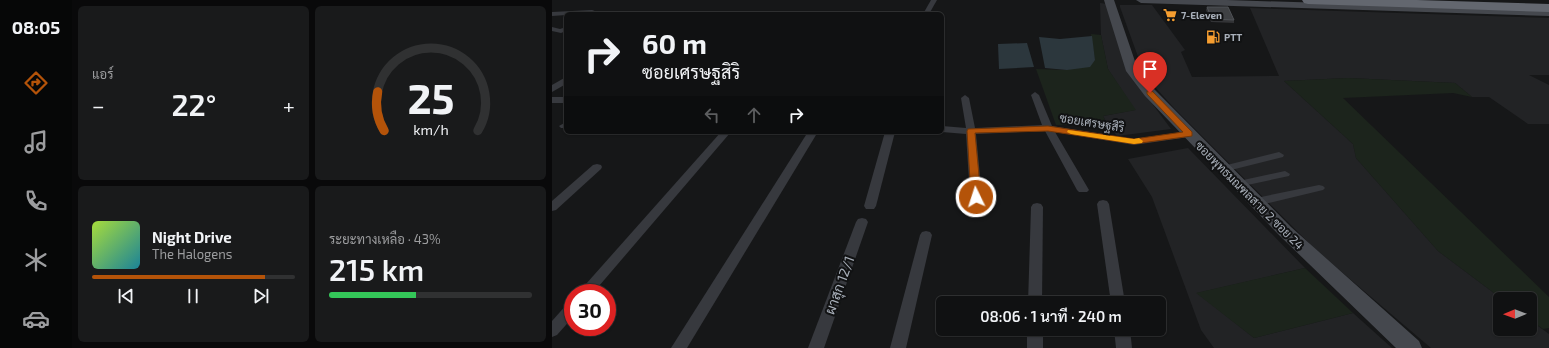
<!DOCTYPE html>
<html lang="th">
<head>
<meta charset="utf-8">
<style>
  body { margin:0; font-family:"Exo 2",Sarabun,sans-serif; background:#191a1b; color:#f1f3f6; height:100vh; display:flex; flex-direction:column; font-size:15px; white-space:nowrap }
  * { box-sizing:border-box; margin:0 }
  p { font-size:13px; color:#9c9d9f }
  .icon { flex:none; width:22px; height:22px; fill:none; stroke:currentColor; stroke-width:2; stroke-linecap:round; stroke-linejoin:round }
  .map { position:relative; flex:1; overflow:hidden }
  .details { display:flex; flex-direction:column; gap:6px; padding:6px; background:#09090a; width:480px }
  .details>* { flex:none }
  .banner { position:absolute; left:12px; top:12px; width:380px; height:122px; border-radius:6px; box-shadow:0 1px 3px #0004,0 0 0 1px #303132; background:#101112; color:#f1f3f6; overflow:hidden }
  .needle { width:26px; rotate:269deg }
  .controls { position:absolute; left:941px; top:292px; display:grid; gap:8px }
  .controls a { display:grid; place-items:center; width:44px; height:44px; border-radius:6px; background:#101112; box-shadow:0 1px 3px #0004,0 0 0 1px #303132; font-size:20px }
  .speed { position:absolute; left:12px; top:284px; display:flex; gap:8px; font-size:20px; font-weight:700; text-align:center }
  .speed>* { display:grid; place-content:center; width:52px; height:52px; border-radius:50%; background:#101112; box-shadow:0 1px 3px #0004,0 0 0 1px #303132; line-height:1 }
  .speed .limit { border:6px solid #d22; background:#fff; color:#111 }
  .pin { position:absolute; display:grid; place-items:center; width:34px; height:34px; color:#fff; margin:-41px -17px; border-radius:50% 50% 50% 0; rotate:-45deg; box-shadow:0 0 4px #0007 }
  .pin .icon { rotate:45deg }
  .me { position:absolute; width:44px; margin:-22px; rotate:356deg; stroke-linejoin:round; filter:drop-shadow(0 0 3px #0008) }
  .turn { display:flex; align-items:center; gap:14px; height:84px; padding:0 12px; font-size:18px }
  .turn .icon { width:52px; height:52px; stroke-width:2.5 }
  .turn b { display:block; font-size:28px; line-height:34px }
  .lanes { display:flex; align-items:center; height:38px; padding:0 12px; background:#0003; justify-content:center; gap:20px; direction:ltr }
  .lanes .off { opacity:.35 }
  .big { font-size:30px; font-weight:600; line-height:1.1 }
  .details .tile { flex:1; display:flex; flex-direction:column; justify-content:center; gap:6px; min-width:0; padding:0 14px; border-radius:6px; background:#191a1b }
  .details .dial { align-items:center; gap:0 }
  .dial svg { height:104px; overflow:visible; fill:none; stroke:#303132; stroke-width:7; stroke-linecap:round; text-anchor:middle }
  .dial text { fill:#f1f3f6; stroke:none }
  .song { display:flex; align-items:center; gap:12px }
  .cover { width:48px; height:48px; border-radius:6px; background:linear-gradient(135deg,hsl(80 70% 55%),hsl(190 70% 35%)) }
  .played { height:4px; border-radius:2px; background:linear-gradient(90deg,#b45309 85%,#303132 85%) }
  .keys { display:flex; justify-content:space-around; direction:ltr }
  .heat { display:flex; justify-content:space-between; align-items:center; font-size:22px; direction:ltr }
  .charge { height:6px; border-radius:3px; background:linear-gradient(90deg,#34c759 43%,#303132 0) }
  .details .tiles { flex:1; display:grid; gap:6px; grid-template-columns:repeat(2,1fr) }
  .trip { position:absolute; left:384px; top:296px; width:230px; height:40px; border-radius:6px; background:#101112; box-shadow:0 1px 3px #0004,0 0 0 1px #303132; font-weight:600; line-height:40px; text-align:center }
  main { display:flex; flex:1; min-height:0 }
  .menu { display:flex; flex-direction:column; width:72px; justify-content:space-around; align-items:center; background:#060707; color:#9c9d9f }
  .menu .icon { width:28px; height:28px }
  .menu .on { color:#b45309 }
  .menu b { font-size:18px; color:#f1f3f6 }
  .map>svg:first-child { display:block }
  .built { fill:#222325 }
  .green { fill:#1c241c }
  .water { fill:#2c373d }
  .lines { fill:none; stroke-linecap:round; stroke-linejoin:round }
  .street { fill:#37393e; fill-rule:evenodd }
  .secondary { fill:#45484e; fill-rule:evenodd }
  .highway { fill:#63676f; fill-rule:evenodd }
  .wall { fill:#323336 }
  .building { fill:#3f4144; stroke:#4f5256 }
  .route { fill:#b45309; stroke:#753606 }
  .slow { fill:#f59e0b }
  .labels { text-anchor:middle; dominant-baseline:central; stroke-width:4; stroke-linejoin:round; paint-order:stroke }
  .far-poi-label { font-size:10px; font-weight:bold; fill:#a8afb9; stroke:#111213; text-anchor:start }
  .street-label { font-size:12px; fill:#a8afb9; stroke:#111213 }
  .near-street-label { font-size:14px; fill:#a8afb9; stroke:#111213 }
</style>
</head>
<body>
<main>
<nav class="menu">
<b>08:05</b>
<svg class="icon on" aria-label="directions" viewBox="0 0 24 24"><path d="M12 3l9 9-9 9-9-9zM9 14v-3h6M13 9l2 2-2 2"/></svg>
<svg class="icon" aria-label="music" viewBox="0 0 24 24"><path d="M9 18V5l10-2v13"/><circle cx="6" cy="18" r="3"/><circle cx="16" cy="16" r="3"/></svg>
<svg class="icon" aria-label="phone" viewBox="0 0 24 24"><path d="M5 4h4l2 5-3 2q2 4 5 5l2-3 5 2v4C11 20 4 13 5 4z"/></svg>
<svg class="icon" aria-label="climate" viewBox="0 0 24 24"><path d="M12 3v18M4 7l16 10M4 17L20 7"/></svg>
<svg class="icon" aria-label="car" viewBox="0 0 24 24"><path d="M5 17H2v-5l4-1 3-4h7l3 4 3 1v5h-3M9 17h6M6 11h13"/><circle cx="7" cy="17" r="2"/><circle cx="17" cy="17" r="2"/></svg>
</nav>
<section class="details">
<div class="tiles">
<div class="tile"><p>แอร์</p>
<div class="heat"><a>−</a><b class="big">22°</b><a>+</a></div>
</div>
<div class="tile dial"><svg viewBox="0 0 100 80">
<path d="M14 69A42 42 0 1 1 86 69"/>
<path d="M14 69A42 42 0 0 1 9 39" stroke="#b45309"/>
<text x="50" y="56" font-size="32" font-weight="700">25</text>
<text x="50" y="72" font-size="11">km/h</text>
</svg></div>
<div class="tile">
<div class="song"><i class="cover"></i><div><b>Night Drive</b><p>The Halogens</p></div></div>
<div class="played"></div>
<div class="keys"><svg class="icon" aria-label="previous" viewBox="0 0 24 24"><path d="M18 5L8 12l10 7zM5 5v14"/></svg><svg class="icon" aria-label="pause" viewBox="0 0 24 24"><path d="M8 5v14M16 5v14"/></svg><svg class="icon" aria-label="next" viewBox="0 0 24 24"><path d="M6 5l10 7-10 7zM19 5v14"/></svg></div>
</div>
<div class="tile"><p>ระยะทางเหลือ · 43%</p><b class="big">215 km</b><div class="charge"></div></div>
</div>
</section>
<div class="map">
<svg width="997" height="348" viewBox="0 0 997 348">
  <rect width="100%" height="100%" fill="#161718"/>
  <g class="built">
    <polygon points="548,3 556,4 587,86 619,129 565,136 555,123 551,116 583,110 556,69 549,35"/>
    <polygon points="568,5 600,5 633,50 629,52 640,77 727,76 698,8 997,18 997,75 977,75 997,85 997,124 976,124 937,97 920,97 903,83 796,78 732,81 801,144 804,158 886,251 950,299 948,299 948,329 978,329 978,320 997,334 997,348 879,348 765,251 622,108 593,76 568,7"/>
    <polygon points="636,148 753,268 645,293 702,338 801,313 840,348 662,348 649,330 600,197 576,159"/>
  </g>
  <g class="green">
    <polygon points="539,34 549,35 556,69 584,110 551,116 555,124 504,125 484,69 515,70 543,60"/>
    <polygon points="796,78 903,83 920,97 901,93 791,98 997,297 997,328 991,329 978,320 978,299 950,299 886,251 804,158 801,144 732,81"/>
    <polygon points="753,268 801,313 702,338 644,293"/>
  </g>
  <g class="water">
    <polygon points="540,36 543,60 538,67 515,70 493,68 487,37 508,39"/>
    <polygon points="475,43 482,67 447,69 446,44"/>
  </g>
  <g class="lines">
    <g class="street">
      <polygon points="379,0 385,0 377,14 371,14"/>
      <polygon points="40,10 51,14 14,14 14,15 0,16 0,12"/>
      <polygon points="0,27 8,29 14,27 14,31 9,33 0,31"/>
      <polygon points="14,77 14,84 0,92 0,85"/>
      <polygon points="483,92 487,95 500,126 582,139 637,131 642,134 637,137 582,145 503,132 537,190 535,192 527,192 525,190 493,131 424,134 430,197 428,200 420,200 418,197 414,134 390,132 390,126 414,128 409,98 413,95 417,98 423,128 490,125 479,95"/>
      <rect x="0" y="97" width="14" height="6"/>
      <polygon points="14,122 14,128 9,128 7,126"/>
      <polygon points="169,132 178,133 41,293 26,293"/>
      <polygon points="259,132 264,135 135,348 119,348 254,135"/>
      <polygon points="333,132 343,132 324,206 322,209 314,209 312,206"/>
      <polygon points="727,152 732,155 731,157 671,172 666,169 667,167"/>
      <polygon points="45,164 49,165 50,167 49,169 4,210 0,211 0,201 41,165"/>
      <polygon points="733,171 738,174 737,176 686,187 682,186 680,184 682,182"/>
      <polygon points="767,185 771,186 773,188 771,190 704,206 700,205 698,202 700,199 704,198"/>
      <polygon points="551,200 555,201 557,204 573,303 559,303 545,204 547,201"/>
      <polygon points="485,203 489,204 491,207 490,303 476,303 479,207 481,204"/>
      <polygon points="310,218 314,219 316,222 272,348 256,348 304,222 306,219"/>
      <polygon points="374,231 378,232 380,235 354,348 338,348 368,235 370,232"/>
      <polygon points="21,301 21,317 5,335 0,337 0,321 16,303"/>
      <rect x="475" y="329" width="16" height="19"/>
      <polygon points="562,329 578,329 580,348 564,348"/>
    </g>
    <g class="secondary">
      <polygon points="552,0 562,0 586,70 603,90 739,227 867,341 870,348 844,348 727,235 593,96 574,71"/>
      <polygon points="584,0 675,0 997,10 997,16 589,3"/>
    </g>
    <polygon class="highway" points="750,0 865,0 997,4 997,12 756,4 752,3"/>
  </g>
  <polygon class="wall" points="655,7 682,20 682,23 659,22 654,10"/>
  <polygon class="building" points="655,7 676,7 682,20 660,19"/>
  <polygon class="route" points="595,91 600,91 640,132 640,136 582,144 496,131 423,133 429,197 424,200 419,197 415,131 416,129 496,126 582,139 631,132 595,94"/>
  <polygon class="slow" points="516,130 582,139 587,138 591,141 590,143 582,144 519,134 515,132"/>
  <defs>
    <g id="supermarket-bare" transform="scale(1.08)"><path d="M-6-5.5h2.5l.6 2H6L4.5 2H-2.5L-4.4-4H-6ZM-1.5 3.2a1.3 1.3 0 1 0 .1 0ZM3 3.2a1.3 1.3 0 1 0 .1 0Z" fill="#f69e30" stroke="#111213" stroke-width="2.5" paint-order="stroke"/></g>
    <g id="fuel-bare" transform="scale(1.08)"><path d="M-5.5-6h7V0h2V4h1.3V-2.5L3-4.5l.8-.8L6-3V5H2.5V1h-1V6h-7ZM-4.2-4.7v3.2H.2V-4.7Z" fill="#f69e30" stroke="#111213" stroke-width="2.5" paint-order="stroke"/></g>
  </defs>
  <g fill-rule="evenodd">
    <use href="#supermarket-bare" x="618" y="15"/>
    <use href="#fuel-bare" x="661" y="37"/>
  </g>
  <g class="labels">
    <g class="far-poi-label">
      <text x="629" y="15">7-Eleven</text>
      <text x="672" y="37">PTT</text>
    </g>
    <g class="street-label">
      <text transform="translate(540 122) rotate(9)">ซอยเศรษฐสิริ</text>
      <text transform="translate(698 195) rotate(45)">ซอยพุทธมณฑลสาย 2 ซอย 24</text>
    </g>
    <g class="near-street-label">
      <text transform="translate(287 285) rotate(-70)">ผาสุก 12/1</text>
    </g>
  </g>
</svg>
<div class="controls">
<a><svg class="needle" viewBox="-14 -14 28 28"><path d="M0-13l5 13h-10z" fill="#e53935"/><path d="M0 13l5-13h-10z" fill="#9c9d9f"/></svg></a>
</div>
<div class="speed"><div class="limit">30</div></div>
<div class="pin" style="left:598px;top:93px;background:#d93025"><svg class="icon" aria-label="arrive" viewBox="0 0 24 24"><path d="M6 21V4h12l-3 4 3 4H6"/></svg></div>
<svg class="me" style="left:424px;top:197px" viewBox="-20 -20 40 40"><circle r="17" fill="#b45309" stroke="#fff" stroke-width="3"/><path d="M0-11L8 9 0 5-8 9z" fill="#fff"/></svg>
<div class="trip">08:06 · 1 นาที · 240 m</div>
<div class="banner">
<div class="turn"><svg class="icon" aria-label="right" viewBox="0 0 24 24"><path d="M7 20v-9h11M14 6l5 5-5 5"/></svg><div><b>60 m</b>ซอยเศรษฐสิริ</div></div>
<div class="lanes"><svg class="icon off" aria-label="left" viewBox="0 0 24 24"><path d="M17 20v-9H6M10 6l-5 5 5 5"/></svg><svg class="icon off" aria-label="ahead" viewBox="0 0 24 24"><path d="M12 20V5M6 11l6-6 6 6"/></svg><svg class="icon" aria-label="right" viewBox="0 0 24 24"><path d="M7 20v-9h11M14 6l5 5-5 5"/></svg></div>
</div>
</div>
</main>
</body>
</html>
